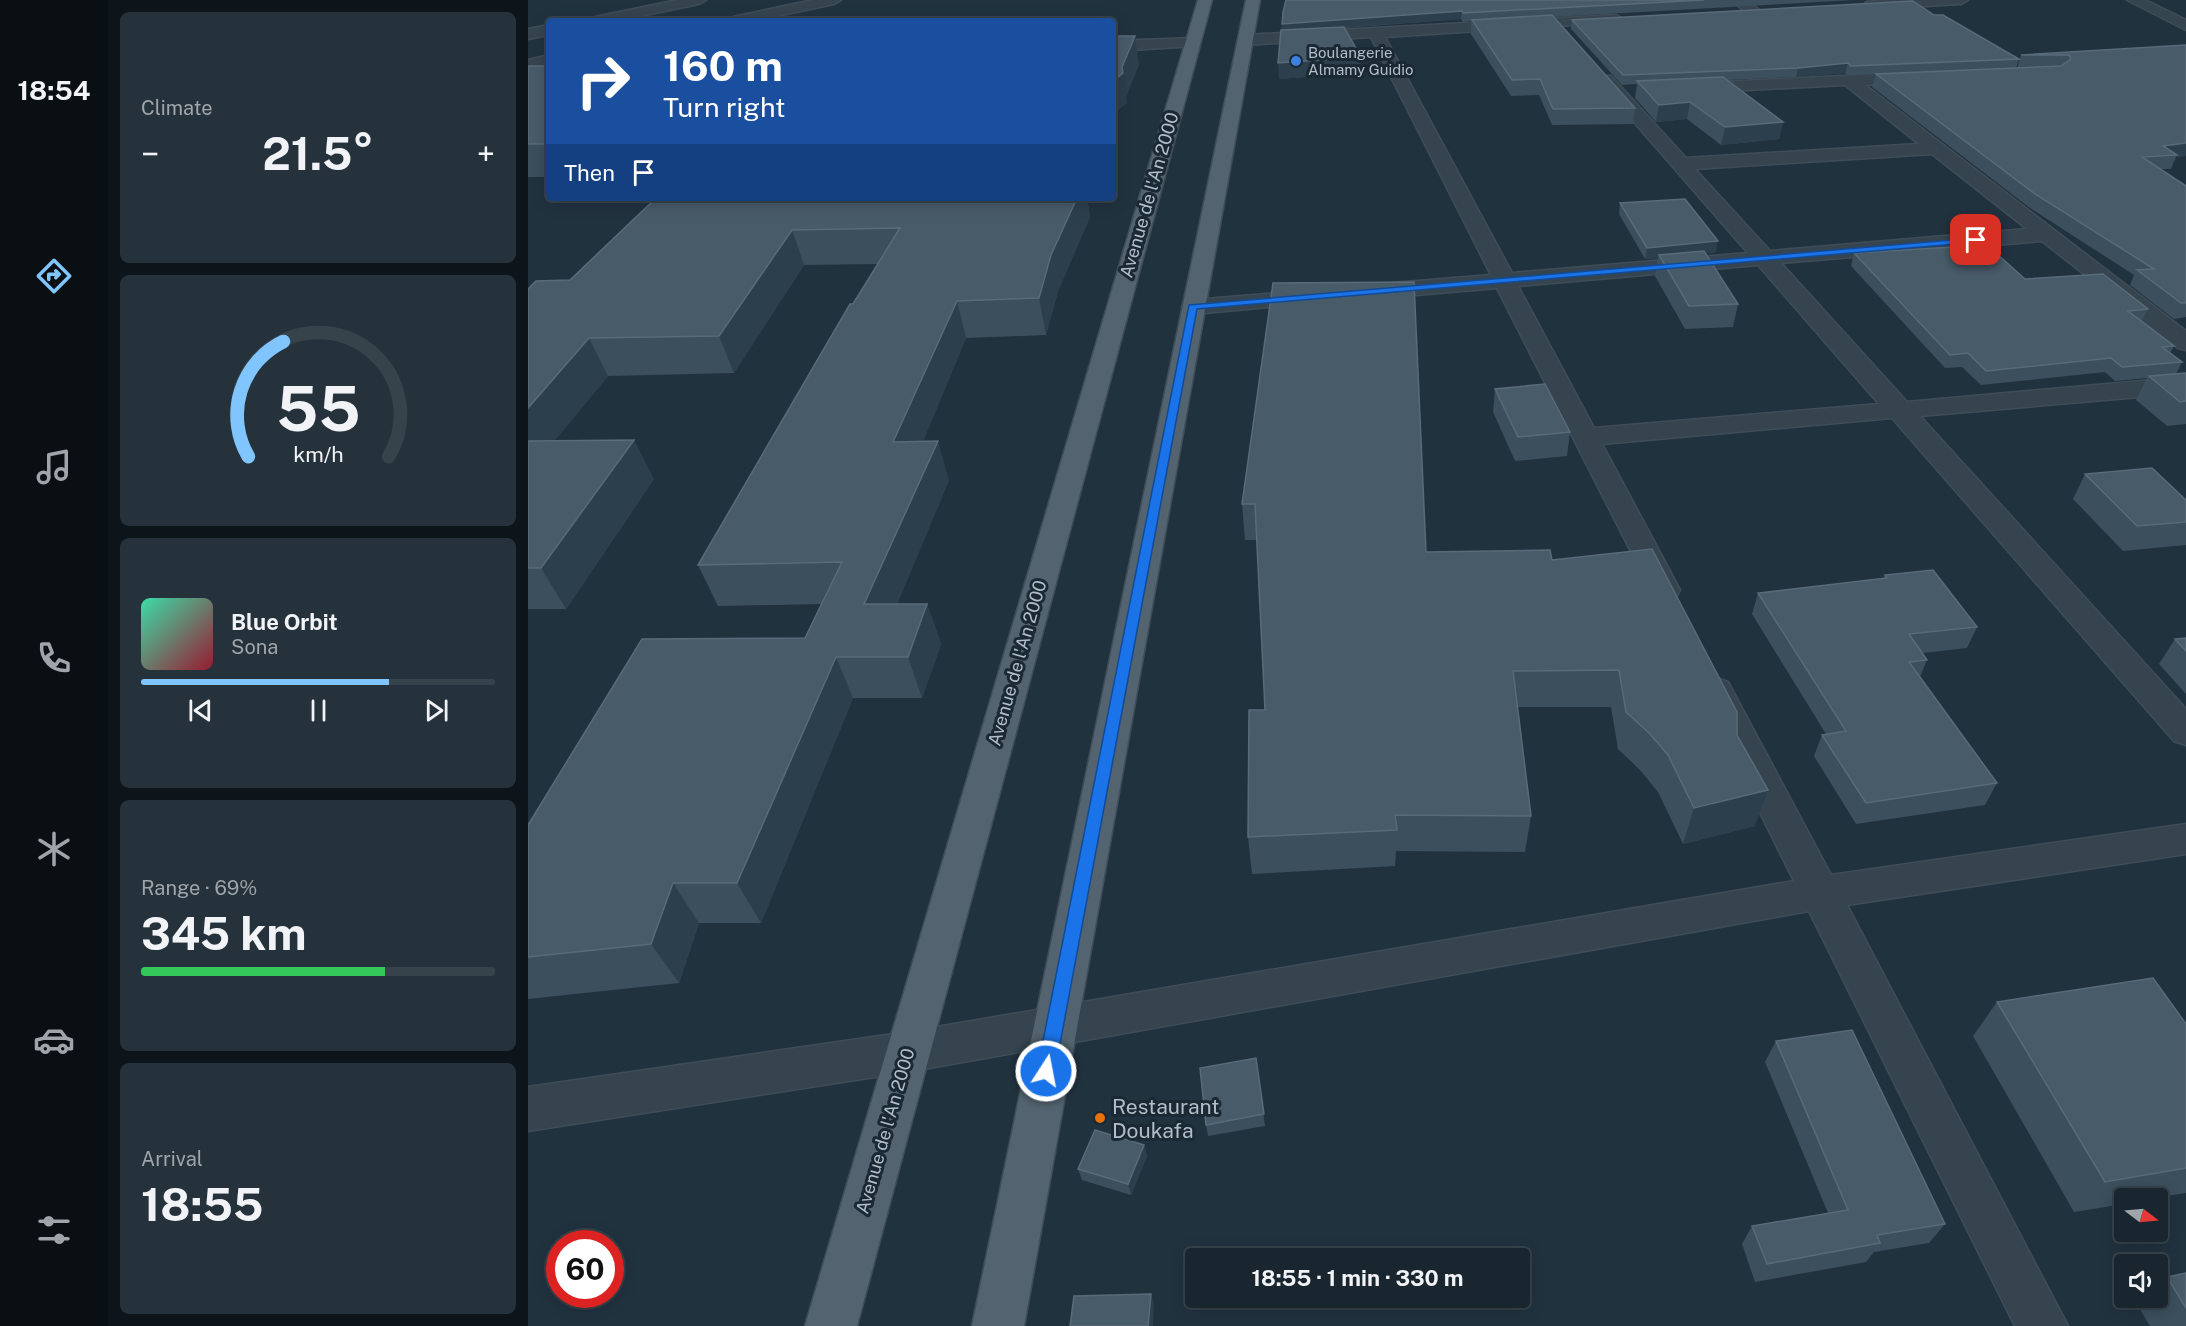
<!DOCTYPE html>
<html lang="en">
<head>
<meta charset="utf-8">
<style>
  body { margin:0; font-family:"Public Sans",sans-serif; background:#26323b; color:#f1f3f6; height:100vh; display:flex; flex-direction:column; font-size:22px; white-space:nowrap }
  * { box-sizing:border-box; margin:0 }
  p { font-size:20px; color:#9fa5aa }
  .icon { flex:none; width:33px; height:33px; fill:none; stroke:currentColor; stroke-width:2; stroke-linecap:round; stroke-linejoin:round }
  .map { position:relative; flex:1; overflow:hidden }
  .side { display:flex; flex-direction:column; gap:12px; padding:12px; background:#0e151a; width:420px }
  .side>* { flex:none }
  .guide { position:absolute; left:18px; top:18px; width:570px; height:183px; border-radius:6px; box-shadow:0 3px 15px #0003,0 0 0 2px #37434b; background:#1a4fa0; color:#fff; overflow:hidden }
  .needle { width:39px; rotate:106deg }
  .fabs { position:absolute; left:1586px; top:1188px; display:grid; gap:12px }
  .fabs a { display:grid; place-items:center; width:54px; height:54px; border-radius:6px; background:#19262f; box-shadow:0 3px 15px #0003,0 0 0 2px #37434b; font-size:30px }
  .speed { position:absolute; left:18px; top:1230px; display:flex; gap:12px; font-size:30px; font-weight:700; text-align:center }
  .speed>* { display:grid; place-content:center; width:78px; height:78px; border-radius:50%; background:#19262f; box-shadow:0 3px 15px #0003,0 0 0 2px #37434b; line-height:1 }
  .speed .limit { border:9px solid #d22; background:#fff; color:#111 }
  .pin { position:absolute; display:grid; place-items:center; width:51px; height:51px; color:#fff; margin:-26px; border-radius:12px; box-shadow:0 3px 9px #0006 }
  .me { position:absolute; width:66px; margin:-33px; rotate:11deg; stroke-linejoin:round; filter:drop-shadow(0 0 4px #0008) }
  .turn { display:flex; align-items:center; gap:21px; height:126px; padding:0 18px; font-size:27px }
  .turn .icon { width:78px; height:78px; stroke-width:2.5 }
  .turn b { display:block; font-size:42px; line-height:51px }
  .then { display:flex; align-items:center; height:57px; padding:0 18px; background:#0003; gap:12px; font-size:22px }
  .big { font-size:45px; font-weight:700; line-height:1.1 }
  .side .widget { flex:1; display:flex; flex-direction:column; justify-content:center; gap:9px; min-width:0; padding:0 21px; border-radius:9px; background:#26323b }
  .side .dial { align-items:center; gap:0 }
  .dial svg { height:156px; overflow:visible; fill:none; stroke:#37434b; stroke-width:7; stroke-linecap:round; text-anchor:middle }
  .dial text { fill:#f1f3f6; stroke:none }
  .song { display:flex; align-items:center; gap:18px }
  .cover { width:72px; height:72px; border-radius:9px; background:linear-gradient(135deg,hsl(160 70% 55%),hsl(350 70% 35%)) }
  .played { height:6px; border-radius:3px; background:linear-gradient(90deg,#81c5ff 70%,#37434b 70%) }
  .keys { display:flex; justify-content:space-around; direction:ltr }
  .heat { display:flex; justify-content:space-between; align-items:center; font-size:33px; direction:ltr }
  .charge { height:9px; border-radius:4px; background:linear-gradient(90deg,#34c759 69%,#37434b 0) }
  .trip { position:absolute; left:657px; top:1248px; width:345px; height:60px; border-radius:6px; background:#19262f; box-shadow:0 3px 15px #0003,0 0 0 2px #37434b; font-weight:700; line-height:60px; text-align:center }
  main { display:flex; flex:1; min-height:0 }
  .tabs { display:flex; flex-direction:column; width:108px; justify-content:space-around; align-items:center; background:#0a0f13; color:#9fa5aa }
  .tabs .icon { width:42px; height:42px }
  .tabs .selected { color:#81c5ff }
  .tabs b { font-size:27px; color:#f1f3f6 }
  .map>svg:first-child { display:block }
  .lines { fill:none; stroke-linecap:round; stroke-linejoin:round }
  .street-casing { stroke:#3e4d58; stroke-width:3 }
  .primary-casing { stroke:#3e4d58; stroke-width:3 }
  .street { fill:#35444f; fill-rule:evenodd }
  .primary { fill:#53636f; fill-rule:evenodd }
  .wall { fill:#3b4f5d }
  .shaded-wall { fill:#2b3f4c }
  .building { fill:#485b69; stroke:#586b78; stroke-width:1.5 }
  .route { fill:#1a73e8; stroke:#114b97; stroke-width:1.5 }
  .shop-dot { fill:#3f7fe0; stroke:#1a2933; stroke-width:2 }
  .food-dot { fill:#e8710a; stroke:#1a2933; stroke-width:2 }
  .labels { text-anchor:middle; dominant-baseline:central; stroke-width:6; stroke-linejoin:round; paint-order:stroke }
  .far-poi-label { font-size:15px; fill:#b1beca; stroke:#1a2933; text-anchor:start }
  .street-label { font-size:18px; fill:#b1beca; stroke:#1a2933 }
  .near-poi-label { font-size:21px; fill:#b1beca; stroke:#1a2933; text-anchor:start }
</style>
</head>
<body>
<main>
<nav class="tabs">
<b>18:54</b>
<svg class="icon selected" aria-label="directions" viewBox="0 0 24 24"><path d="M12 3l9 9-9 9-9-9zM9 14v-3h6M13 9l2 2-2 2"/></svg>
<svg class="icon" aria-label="music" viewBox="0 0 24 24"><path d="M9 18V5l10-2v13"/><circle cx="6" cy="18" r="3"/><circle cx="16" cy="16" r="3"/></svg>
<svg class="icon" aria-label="phone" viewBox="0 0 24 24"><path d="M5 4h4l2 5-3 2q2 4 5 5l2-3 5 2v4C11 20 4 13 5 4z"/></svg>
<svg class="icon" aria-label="climate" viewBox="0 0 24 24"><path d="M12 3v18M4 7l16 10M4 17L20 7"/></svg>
<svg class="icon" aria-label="car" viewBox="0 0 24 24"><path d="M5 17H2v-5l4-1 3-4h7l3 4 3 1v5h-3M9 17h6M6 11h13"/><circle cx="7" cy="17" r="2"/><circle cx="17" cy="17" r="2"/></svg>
<svg class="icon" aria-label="filters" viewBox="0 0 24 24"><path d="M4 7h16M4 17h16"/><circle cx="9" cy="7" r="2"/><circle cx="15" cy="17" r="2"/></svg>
</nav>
<section class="side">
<div class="widget"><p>Climate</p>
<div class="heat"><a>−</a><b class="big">21.5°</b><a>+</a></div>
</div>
<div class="widget dial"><svg viewBox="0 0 100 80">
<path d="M14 69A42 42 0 1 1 86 69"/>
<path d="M14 69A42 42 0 0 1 32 10" stroke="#81c5ff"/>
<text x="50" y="56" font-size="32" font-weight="700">55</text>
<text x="50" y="72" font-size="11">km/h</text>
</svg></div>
<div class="widget">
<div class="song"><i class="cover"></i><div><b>Blue Orbit</b><p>Sona</p></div></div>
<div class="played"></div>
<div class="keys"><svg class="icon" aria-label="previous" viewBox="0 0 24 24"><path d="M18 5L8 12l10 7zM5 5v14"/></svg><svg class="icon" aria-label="pause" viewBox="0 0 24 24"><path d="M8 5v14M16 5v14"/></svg><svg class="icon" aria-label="next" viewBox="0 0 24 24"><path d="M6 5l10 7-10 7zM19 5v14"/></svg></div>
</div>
<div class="widget"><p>Range · 69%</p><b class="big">345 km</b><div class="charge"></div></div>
<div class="widget"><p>Arrival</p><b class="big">18:55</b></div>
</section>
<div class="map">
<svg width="1658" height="1326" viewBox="0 0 1658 1326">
  <rect width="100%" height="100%" fill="#21323f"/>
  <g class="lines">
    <g class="street-casing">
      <g id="street">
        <polygon points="150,0 178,0 171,4 89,21 60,21 67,17"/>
        <polygon points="285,0 313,0 306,4 226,21 198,21 205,17"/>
        <polygon points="1203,0 1219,0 1232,11 1230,14 1220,14"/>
        <polygon points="1356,0 1440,0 1433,4 1343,9 1336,5 1338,2"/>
        <polygon points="1599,0 1617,0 1658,20 1658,30"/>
        <path d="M1088,15l7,4 -2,3 -236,15 127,236 236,-20 -149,-171 -2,-3 2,-3h12l75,82 233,-14 -74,-59 -156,8 -8,-5 2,-4 236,-12 8,5 -2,3 -60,5 321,246v19l-8,-2 -136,-107 -261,22 126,139 279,-25v16l-266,23 266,293v36l-12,-4 -282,-323 -290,26 78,146 -4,7 -11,3 -11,-3 -157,-309 -128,11 -8,-2 -3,-5 3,-5 8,-2 122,-10 -120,-238 -125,8 -8,-5 8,-5zM1404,154l95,75 -257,22 -75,-82zM1230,265l121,139 -285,24 -76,-142z"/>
        <polygon points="21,25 21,35 0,39 0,29"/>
        <polygon points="664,38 672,43 669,46 585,51 585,41"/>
        <polygon points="21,55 21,65 0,70 0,60"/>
        <polygon points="787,290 795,292 798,297 795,302 665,314 657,312 654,307 657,302 665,300"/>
        <polygon points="1188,678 1200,682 1303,875 1658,824 1658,854 1319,905 1540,1326 1487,1326 1281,911 379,1072 0,1131 0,1087 379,1032 1266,881 1171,690 1176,682"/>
      </g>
    </g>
    <g class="primary-casing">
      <g id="primary">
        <polygon points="670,0 684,0 329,1326 277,1326"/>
        <polygon points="718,0 732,0 496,1326 444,1326"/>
      </g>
    </g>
    <use href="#street" class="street"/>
    <use href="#primary" class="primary"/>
  </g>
  <g class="wall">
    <polygon points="758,0 1326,0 1025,17 1107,108 1105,124 1024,125 1011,95 983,96 943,34 943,21 935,22 933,19 816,28 832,73 751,79 754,24"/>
    <polygon points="1406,15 1491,59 1488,68 1320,75 1317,73 1268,77 1199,80 1255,122 1251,139 1193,145 1159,119 1128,122 1107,98 1109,84 1094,85 1043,29 1044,20"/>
    <polygon points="1658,45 1658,156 1648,157 1643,169 1633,169 1658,186 1658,317 1646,319 1602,285 1606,275 1502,208 1344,87 1348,74 1489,68 1493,55"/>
    <rect x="0" y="66" width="21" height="111"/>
    <polygon points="128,198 559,198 562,217 530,291 518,335 438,338 395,441 421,480 369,604 399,604 413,644 394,698 325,698 233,923 171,923 151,983 0,999 0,825 277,638 293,604 190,606 170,565 350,264 276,265 206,373 80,376 26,441 126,479 38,609 0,609 0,289 42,280"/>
    <polygon points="1092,203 1188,252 1177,253 1210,304 1205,327 1157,329 1127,276 1130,258 1117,259 1091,214"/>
    <polygon points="1326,253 1497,279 1620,309 1614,321 1646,346 1642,353 1654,362 1648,374 1658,373 1658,424 1639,426 1608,400 1619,378 1587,381 1577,372 1453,385 1434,367 1417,368 1323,266"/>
    <polygon points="745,283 898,552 1024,560 1209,735 1227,826 1155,844 1130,792 1112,770 1090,749 1083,707 990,707 1003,816 997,852 868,851 867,866 724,874 720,837 737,710 729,540 717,540 714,504"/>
    <polygon points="967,389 1042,432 1039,456 987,461 965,412"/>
    <polygon points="1557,474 1658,500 1658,545 1595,551 1545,499"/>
    <polygon points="1357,575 1449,627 1439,648 1395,653 1399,660 1392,677 1469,783 1457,805 1328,824 1286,756 1294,735 1298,734 1224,614 1230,593 1355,578"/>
    <polygon points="1658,638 1658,694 1631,664 1647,639"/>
    <polygon points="1469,1002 1658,1024 1658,1193 1625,1198 1596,1198 1596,1204 1546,1212 1445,1036"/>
    <polygon points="1248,1041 1417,1224 1401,1243 1346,1252 1338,1262 1227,1282 1214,1244 1224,1226 1300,1213 1237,1062"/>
    <polygon points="728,1058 737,1126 680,1136 678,1125"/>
    <polygon points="616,1145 619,1156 603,1195 554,1180 550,1169"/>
    <polygon points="1658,1273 1658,1326 1622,1326 1607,1301 1612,1298 1629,1298 1629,1284 1639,1277"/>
  </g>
  <g class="shaded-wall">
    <polygon points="934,11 933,19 754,32 754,24"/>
    <polygon points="607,36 611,65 598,97 594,67"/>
    <polygon points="833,57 832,73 751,79 750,63"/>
    <polygon points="1320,63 1317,73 1268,77 1270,68"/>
    <polygon points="595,73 599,103 588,112 588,127 585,130 585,81"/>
    <polygon points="1162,102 1159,119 1128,122 1131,105"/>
    <polygon points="1255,122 1251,139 1193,145 1197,127"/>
    <polygon points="1658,143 1658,156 1648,157 1649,155 1635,146"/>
    <polygon points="549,198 559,198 562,217 530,291 518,335 511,298 523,255"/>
    <polygon points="264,230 276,265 206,373 191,336"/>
    <polygon points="1190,241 1188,252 1133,258 1131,255 1130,258 1117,259 1119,248"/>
    <polygon points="429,301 438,338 378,482 365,442"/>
    <polygon points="61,338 80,376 0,473 0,408"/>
    <polygon points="106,440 126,479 38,609 13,568"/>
    <polygon points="410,441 421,480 352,645 336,604"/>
    <polygon points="399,604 413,644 394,698 380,657"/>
    <polygon points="308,657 325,698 233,923 209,883"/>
    <polygon points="1240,790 1227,826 1155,844 1166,808"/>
    <polygon points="145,883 171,923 151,983 123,944"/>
    <polygon points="616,1145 619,1156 603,1195 600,1184"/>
    <polygon points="623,1294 626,1304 625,1326 620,1326"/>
  </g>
  <g class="building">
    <polygon points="758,0 1176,0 935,13 934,11 754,24 755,12"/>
    <polygon points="1385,1 1406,15 1415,15 1491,59 1323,66 1320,63 1270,68 1095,75 1044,20"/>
    <polygon points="1024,15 1107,108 1025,109 1012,79 984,80 944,20"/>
    <polygon points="816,27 833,57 750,63 753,30"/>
    <polygon points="585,36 607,36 594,67 595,73 585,81"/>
    <polygon points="1658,45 1658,143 1635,146 1649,155 1614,157 1658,186 1658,303 1653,303 1609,270 1626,269 1507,194 1348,74 1533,66 1543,59 1541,55 1493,55"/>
    <rect x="0" y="66" width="21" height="78"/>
    <polygon points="1195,77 1255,122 1197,127 1162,102 1131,105 1109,81"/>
    <polygon points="128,198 549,198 523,255 511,298 429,301 365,442 410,441 336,604 399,604 380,657 308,657 209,883 145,883 123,944 0,957 0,825 114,639 277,638 314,562 170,565 322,304 325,304 372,228 264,230 191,336 61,338 0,408 0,289 8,281 42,280"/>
    <polygon points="1157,199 1190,241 1119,248 1092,203"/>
    <polygon points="1459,245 1497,279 1575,274 1620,309 1600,311 1646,346 1634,347 1654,362 1594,367 1583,358 1458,371 1440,353 1422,355 1326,253"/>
    <polygon points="1176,251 1210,304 1161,306 1131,255"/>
    <polygon points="886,282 898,552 1022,550 1024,560 1124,549 1209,712 1209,735 1240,790 1166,808 1140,755 1121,733 1098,712 1091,670 985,671 1003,816 867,815 869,830 720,837 721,710 737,710 727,504 714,504 745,283"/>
    <polygon points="1658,373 1658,401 1652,402 1621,376"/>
    <polygon points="1017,384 1042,432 990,437 967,389"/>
    <polygon points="106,440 13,568 0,568 0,441"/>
    <polygon points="1624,468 1658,500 1658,522 1609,526 1557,474"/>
    <polygon points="1405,570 1449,627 1381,634 1399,660 1381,662 1469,783 1338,803 1294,735 1318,731 1230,593 1359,578 1357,575"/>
    <polygon points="1658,638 1658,651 1647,639"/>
    <polygon points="1625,978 1658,1024 1658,1168 1577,1182 1469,1002"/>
    <polygon points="1324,1030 1417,1224 1349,1235 1352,1243 1239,1264 1224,1226 1320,1210 1248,1041"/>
    <polygon points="728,1058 736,1114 678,1125 672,1068"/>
    <polygon points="567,1130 616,1145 600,1184 550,1169"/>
    <polygon points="1658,1273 1658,1308 1639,1277"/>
    <polygon points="623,1294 620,1326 542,1326 546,1296"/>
  </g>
  <polygon class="route" points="1448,238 1452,240 1451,242 669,309 527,1071 525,1078 518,1080 512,1078 509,1071 661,305"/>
  <circle class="shop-dot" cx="768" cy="61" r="6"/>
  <circle class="food-dot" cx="572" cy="1118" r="6"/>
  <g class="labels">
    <g class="far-poi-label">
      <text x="780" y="52">Boulangerie<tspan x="780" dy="17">Almamy Guidio</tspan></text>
    </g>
    <g class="street-label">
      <text transform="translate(621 195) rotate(-74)">Avenue de l'An 2000</text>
      <text transform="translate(489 663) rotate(-74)">Avenue de l'An 2000</text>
      <text transform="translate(357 1131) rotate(-74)">Avenue de l'An 2000</text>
    </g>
    <g class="near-poi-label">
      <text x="584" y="1106">Restaurant<tspan x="584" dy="24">Doukafa</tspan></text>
    </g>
  </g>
</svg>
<div class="fabs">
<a><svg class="needle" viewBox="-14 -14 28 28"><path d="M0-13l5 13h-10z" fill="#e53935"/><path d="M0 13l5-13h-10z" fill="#9fa5aa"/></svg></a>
<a><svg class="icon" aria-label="sound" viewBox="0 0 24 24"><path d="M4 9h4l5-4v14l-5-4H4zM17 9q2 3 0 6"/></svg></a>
</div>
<div class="speed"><div class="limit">60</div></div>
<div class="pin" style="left:1448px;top:240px;background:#d93025"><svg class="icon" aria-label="arrive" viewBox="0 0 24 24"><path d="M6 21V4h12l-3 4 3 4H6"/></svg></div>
<svg class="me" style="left:518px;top:1071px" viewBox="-20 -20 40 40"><circle r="17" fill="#1a73e8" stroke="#fff" stroke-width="3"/><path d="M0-11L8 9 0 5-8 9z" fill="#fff"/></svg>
<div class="trip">18:55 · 1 min · 330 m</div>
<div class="guide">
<div class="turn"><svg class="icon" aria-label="right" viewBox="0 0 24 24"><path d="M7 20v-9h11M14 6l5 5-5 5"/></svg><div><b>160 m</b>Turn right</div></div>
<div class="then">Then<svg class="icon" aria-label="arrive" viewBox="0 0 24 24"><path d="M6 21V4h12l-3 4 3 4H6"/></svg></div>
</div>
</div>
</main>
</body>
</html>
